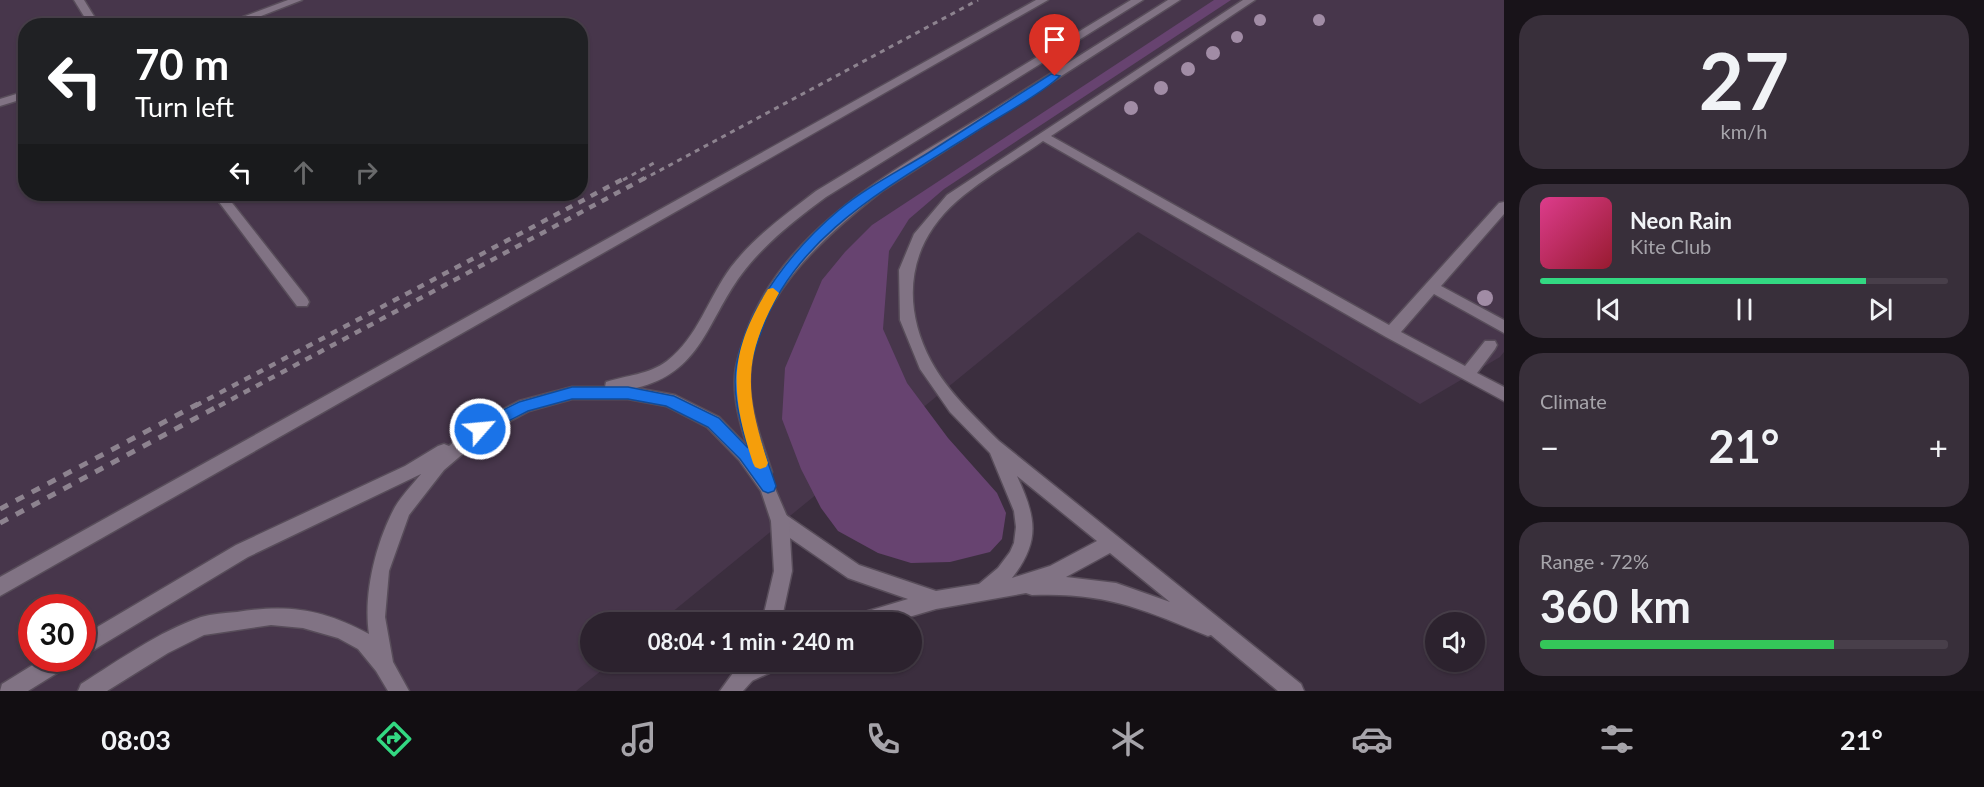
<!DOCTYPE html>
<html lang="en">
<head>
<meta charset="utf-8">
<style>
  body { margin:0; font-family:Lato,sans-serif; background:#382f3a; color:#f1f3f6; height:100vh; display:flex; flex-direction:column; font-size:22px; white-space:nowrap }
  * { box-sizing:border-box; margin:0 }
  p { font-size:20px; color:#a6a4aa }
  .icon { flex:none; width:33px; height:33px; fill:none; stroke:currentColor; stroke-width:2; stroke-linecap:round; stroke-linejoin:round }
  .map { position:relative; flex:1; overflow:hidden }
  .details { display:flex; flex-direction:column; gap:15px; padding:15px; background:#181319; width:480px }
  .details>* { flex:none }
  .top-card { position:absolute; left:18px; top:18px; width:570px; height:183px; border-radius:24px; box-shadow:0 2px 4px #0004,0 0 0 2px #483f4a; background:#202124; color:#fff; overflow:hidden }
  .fabs { position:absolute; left:1425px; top:612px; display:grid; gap:12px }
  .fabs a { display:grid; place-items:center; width:60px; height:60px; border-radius:50%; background:#2c222e; box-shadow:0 2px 4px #0004,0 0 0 2px #483f4a; font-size:30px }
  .speed { position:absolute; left:18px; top:594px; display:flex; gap:12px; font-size:30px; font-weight:700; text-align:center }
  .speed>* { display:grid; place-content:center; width:78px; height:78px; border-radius:50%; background:#2c222e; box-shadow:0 2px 4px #0004,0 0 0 2px #483f4a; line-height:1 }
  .speed .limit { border:9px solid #d22; background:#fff; color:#111 }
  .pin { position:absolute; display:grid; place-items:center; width:51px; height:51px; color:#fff; margin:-62px -26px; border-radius:50% 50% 50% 0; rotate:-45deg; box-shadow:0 0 6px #0007 }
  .pin .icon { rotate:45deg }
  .me { position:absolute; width:66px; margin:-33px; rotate:63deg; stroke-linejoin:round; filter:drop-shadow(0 0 4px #0008) }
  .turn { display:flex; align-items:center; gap:21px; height:126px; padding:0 18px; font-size:27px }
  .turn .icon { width:78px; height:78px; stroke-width:2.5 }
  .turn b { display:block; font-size:42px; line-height:51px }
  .lanes { display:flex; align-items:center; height:57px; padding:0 18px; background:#0003; justify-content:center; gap:30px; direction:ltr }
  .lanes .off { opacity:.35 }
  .big { font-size:45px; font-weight:700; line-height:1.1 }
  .details .widget { flex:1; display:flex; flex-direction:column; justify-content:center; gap:9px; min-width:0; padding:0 21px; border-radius:24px; background:#382f3a }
  .details .dial { align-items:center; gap:0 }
  .dial b { font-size:78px; line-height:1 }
  .song { display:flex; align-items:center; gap:18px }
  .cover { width:72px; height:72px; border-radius:9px; background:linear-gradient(135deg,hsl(330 70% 55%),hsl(350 70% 35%)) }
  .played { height:6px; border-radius:3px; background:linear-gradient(90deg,#33d882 80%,#483f4a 80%) }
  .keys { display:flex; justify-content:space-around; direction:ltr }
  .heat { display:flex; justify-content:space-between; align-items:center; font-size:33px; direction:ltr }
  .charge { height:9px; border-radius:4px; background:linear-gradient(90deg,#34c759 72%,#483f4a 0) }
  .trip { position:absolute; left:580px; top:612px; width:342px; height:60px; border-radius:30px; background:#2c222e; box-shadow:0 2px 4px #0004,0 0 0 2px #483f4a; font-weight:700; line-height:60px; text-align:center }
  .menu { display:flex; height:96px; justify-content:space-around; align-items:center; background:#120e12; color:#a6a4aa }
  .menu .icon { width:42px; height:42px }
  .menu .current { color:#33d882 }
  .menu b { font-size:27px; color:#f1f3f6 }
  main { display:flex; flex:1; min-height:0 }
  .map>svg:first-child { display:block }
  .built { fill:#47364b; fill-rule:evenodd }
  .green { fill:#674370 }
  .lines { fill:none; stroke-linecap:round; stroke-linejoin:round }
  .service-casing { stroke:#584d5a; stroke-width:3 }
  .minor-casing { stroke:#584d5a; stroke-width:3 }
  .service { fill:#817384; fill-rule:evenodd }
  .minor { fill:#817384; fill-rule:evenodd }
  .rail-far2 { stroke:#8d838f; stroke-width:3; stroke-dasharray:5 5; stroke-linecap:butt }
  .rail-far1 { stroke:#8d838f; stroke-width:4.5; stroke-dasharray:7 7; stroke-linecap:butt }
  .rail { stroke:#8d838f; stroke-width:5; stroke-dasharray:9 9; stroke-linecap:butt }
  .tree { fill:#a18ca5 }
  .route { fill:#1a73e8; stroke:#114b97; stroke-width:1.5 }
  .slow { fill:#f59e0b }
</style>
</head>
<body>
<main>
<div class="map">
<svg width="1504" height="691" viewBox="0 0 1504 691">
  <rect width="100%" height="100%" fill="#3b2e3e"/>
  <path class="built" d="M0,0h1504v352l-4,5 -80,47 -282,-172 -478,390h-69v40h21l-36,29h-576zM26,26h554v168h-554zM32,608h50v50h-50z"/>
  <polygon class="green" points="1214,0 1231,0 944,189 909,219 889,251 883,329 907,383 948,438 997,493 1006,513 1002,539 990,552 950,562 911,563 878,553 838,531 821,508 801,469 782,419 785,368 822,280 845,252 872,225"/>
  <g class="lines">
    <g class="service-casing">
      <g id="service">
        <polygon points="74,0 84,0 100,26 90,26"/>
        <polygon points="288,0 302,0 235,26 219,26"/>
        <polygon points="1036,0 1048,0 0,596 0,577"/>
        <path d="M1243,0h12l-204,136 338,189 110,-122 5,-1v12l-63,72 63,34v13l-70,-39 -33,38 64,34 20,-25h10l2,4 -2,4 -18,24 27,14v14l-118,-64 -343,-196c-27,19 -61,38 -86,60 -50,44 -56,103 -26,160 16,30 44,56 68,80l302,243 3,7h-26l-67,-56 -3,1c-66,-27 -102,-44 -176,-41l-6,-2 -90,16 -44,13h-39l2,-7 53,-16 -60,-21 -74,-51 -3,-6 3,-6 6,-2 6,2 73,50 77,26 43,-7 19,-16 12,-16 4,-9 2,-16 -2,-16 -24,-58 -40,-41 -30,-43 -20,-49 -1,-50 15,-36 33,-39zM1017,476l80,65 -47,25 -38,12c29,-37 24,-61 5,-102zM1110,553l60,49 -54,-19 -50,-6z"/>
        <polygon points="26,91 26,98 0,106 0,99"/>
        <polygon points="213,194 225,194 307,298 309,302 307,306 297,306"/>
        <polygon points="750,662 781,662 778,669 745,684 738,681 735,674 738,667"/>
      </g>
    </g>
    <g class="minor-casing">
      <g id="minor">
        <path d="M1131,0h12l-317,197c-31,23 -62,47 -85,78 -34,46 -40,98 -105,113l39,7 44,22 28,29c-7,-23 -14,-47 -12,-72 1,-12 5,-23 9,-35 36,-111 154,-171 247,-228 60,-37 118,-74 177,-111h12l-298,191c-60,47 -136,113 -132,197 2,29 13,57 22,84l-2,5 19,44 3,50 -11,51h-19l12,-51 -3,-50 -10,-30 -22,-31 -32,-33 -41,-21 -38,-7h-56l-43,12 -43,23 -42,36 -35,45 -20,56 -4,46 8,45 16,29h-21l-12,-20 -18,-22 -20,-11 -35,-10 -32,-3 -67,10 -36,18 -61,38h-29l3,-7c38,-24 77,-52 120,-67 11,-3 24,-4 36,-5 51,-8 86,-3 132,22 -6,-40 7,-92 26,-127 7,-12 18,-23 26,-33l-173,83 -166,100v-21l154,-91 169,-79 33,-20 6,-2 5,2 25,-22 45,-23 53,-14h33l1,-5c21,-7 42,-7 61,-21 31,-24 41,-63 64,-94 23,-30 55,-53 85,-76z"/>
        <polygon points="44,658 73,658 70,665 28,691 0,691 2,684"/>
        <polygon points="741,662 762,662 752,681 743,691 720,691"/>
      </g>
    </g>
    <use href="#service" class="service"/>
    <use href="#minor" class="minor"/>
    <g class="rail-far2">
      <polyline points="623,180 654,163"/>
      <polyline points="642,180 978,0"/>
    </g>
    <g class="rail-far1">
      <polyline points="195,406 625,178"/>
      <polyline points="219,406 645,178"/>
    </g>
    <g class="rail">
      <polyline points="0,509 198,404"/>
      <polyline points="0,523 222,404"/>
    </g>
  </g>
  <g class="tree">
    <circle cx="1260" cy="20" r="6"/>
    <circle cx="1319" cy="20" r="6"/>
    <circle cx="1237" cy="37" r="6"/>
    <circle cx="1213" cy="53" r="7"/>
    <circle cx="1188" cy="69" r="7"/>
    <circle cx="1161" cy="88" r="7"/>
    <circle cx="1131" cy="108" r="7"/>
    <circle cx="1485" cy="298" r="8"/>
  </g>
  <path class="route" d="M1051,74l9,2c-17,17 -58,39 -80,53 -84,54 -184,103 -219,203 -7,20 -13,37 -12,58 3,33 17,65 27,96l-2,5 -6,2 -5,-2 -23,-32 -32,-32 -42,-21 -38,-7h-56l-44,12 -43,22 -5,2 -5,-2 -2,-4 2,-5 44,-22 53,-15h56l46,9 45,22 29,30c-8,-26 -17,-58 -11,-86 12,-58 57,-114 102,-152 26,-22 60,-39 89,-57 41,-26 82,-53 123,-79z"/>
  <path class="slow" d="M773,288l6,5c-37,66 -34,99 -11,170l-2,4 -6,2 -5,-2 -2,-4c-23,-71 -25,-109 15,-174z"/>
</svg>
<div class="fabs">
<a><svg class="icon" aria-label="sound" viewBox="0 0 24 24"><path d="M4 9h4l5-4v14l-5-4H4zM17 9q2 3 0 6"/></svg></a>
</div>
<div class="speed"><div class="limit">30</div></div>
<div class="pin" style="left:1055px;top:76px;background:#d93025"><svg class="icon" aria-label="arrive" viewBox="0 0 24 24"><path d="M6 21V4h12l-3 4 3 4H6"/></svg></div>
<svg class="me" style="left:480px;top:429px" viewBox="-20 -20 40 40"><circle r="17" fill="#1a73e8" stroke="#fff" stroke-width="3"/><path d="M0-11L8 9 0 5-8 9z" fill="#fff"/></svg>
<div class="trip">08:04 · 1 min · 240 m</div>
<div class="top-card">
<div class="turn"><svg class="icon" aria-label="left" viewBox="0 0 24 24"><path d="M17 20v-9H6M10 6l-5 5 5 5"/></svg><div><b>70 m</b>Turn left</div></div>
<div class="lanes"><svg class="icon" aria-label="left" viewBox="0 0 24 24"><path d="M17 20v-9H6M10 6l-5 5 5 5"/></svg><svg class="icon off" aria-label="ahead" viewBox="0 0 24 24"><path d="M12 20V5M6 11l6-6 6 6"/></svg><svg class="icon off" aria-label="right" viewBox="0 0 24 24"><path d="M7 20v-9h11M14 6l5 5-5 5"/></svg></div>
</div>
</div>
<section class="details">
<div class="widget dial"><b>27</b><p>km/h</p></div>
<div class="widget">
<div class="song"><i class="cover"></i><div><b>Neon Rain</b><p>Kite Club</p></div></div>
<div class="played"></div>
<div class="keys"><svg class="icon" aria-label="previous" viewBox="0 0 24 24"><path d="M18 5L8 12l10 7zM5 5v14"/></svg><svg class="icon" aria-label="pause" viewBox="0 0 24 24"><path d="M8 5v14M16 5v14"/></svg><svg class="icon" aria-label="next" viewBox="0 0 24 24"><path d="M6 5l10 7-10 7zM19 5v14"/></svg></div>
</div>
<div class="widget"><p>Climate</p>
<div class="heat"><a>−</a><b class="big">21°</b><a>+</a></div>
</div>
<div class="widget"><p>Range · 72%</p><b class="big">360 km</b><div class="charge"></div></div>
</section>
</main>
<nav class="menu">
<b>08:03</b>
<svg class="icon current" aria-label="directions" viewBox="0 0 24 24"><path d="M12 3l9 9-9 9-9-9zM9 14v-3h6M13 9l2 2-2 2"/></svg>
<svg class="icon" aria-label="music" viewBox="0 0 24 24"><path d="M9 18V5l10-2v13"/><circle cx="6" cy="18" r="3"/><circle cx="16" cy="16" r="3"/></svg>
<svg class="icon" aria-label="phone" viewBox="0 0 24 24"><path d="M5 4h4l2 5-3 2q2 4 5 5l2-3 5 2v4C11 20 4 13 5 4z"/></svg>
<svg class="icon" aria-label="climate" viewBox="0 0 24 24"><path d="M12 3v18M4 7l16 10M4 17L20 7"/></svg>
<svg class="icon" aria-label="car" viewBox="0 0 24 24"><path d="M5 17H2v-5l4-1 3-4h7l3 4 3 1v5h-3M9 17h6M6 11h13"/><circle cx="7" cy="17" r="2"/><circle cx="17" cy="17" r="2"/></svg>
<svg class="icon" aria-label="filters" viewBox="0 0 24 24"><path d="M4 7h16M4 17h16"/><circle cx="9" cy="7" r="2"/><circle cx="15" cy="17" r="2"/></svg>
<b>21°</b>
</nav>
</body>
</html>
